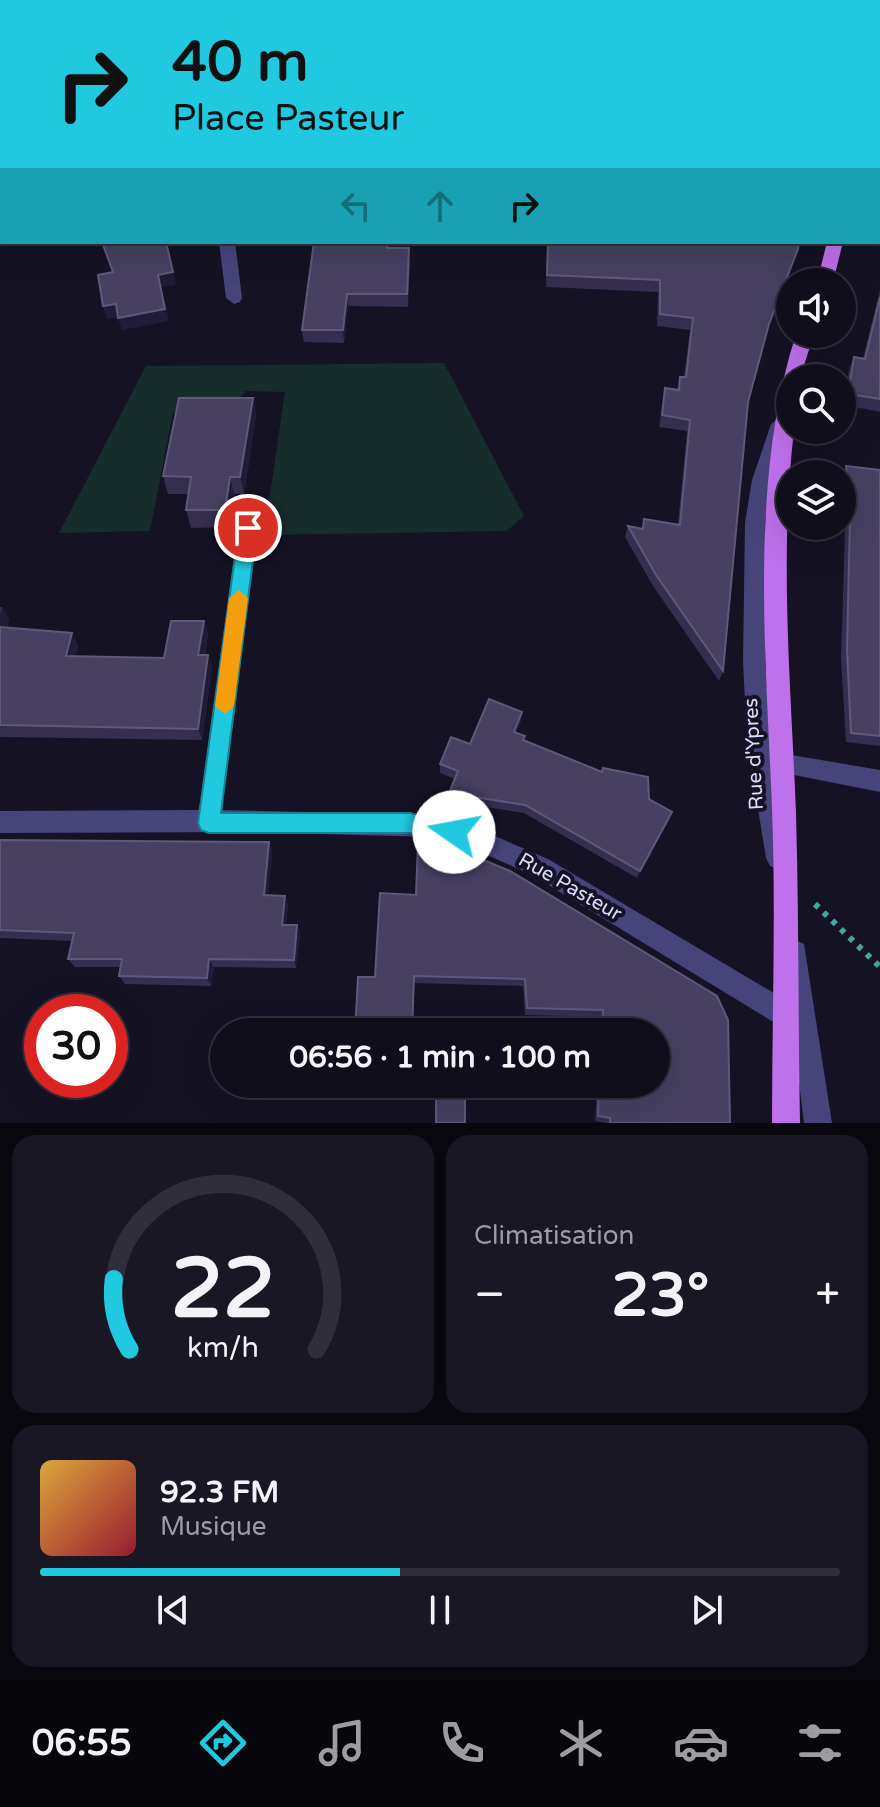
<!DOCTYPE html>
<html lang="fr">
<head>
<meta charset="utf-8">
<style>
  body { margin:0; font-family:"Varela Round",sans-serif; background:#191724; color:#f1f3f6; height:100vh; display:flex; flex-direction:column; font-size:30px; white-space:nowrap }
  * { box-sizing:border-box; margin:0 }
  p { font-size:26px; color:#9c9ca3 }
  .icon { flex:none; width:44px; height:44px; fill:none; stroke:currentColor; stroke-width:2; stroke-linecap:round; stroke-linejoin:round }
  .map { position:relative; height:1123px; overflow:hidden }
  .panel { display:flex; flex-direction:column; gap:12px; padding:12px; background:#09080f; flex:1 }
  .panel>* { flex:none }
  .top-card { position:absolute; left:0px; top:0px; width:880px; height:244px; box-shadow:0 8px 32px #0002,0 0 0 2px #302e3a; background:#20c9e0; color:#111; overflow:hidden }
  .controls { position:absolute; left:776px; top:268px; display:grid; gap:16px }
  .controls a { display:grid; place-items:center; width:80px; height:80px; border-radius:50%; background:#100e1b; box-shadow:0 8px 32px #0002,0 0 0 2px #302e3a; font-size:40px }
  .speed { position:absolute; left:24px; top:994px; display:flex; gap:16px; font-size:40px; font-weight:700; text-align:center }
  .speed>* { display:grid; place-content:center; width:104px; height:104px; border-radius:50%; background:#100e1b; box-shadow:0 8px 32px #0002,0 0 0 2px #302e3a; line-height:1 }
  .speed .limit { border:12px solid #d22; background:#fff; color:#111 }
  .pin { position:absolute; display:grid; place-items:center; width:68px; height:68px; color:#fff; margin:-34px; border:4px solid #fff; border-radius:50%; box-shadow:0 2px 8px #0007 }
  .me { position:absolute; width:88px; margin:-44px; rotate:282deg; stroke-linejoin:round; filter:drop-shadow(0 0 6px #0008) }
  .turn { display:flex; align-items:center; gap:28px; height:168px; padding:0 40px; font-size:36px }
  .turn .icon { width:104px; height:104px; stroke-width:2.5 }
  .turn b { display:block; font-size:56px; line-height:68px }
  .lanes { display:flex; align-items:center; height:76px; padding:0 40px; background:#0003; justify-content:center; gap:40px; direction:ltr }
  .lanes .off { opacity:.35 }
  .big { font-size:60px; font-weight:700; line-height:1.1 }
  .panel .widget { flex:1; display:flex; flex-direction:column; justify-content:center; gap:12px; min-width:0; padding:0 28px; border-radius:24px; background:#191724 }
  .panel .dial { align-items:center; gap:0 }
  .dial svg { height:208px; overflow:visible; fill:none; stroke:#302e3a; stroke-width:7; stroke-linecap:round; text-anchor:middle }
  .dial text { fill:#f1f3f6; stroke:none }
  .song { display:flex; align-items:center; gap:24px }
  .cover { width:96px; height:96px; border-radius:12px; background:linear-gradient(135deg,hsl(40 70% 55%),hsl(350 70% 35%)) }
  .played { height:8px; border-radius:4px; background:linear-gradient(90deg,#20c9e0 45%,#302e3a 45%) }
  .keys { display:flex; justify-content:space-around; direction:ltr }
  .heat { display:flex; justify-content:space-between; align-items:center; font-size:44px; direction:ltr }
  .panel .tiles { flex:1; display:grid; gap:12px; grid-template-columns:1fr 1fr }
  .widget:last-child { grid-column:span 2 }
  .trip { position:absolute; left:210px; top:1018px; width:460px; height:80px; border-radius:40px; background:#100e1b; box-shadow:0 8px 32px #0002,0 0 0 2px #302e3a; font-weight:700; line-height:80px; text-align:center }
  .dock { display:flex; height:128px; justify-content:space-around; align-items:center; background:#06060b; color:#9c9ca3 }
  .dock .icon { width:56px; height:56px }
  .dock .current { color:#20c9e0 }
  .dock b { font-size:36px; color:#f1f3f6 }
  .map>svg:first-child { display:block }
  .green { fill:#162d2c }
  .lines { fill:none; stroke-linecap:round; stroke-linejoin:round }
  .path-far1 { stroke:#40a8a3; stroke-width:4; stroke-dasharray:3 4; stroke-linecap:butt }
  .path { stroke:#40a8a3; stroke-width:6; stroke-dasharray:5 7; stroke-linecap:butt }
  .minor { fill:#47447c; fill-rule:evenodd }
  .major { fill:#bf70eb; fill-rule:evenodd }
  .wall { fill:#352e4f }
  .shaded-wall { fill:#201b36 }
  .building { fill:#474061; stroke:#5f5879; stroke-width:2 }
  .route { fill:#20c9e0; stroke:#158392; stroke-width:2 }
  .slow { fill:#f59e0b }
  .labels { text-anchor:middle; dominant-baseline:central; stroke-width:8; stroke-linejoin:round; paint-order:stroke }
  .street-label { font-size:20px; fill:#dedafa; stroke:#151224 }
</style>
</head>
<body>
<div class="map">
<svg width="880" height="1123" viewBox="0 0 880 1123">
  <rect width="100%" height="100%" fill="#151224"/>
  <polygon class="green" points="444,363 524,516 507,531 264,535 285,392 246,391 229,411 173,413 150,531 59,533 146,366"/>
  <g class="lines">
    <g class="path-far1">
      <polyline points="7,2 11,0"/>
      <polyline points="106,2 109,0"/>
    </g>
    <polyline class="path" points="815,904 880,967"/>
    <g class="minor">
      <polygon points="766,0 862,0 863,2 767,2"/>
      <polygon points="0,46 2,46 0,55"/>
      <polygon points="219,242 235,242 242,298 240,302 234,304 226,298"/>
      <polygon points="780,417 789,424 770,480 765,523 765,661 772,756 780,753 880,770 880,792 774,771 790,858 786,866 778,869 770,866 766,858 747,742 743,661 745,523 752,480 771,424"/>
      <polygon points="248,520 255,523 258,528 222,810 432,815 481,830 548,859 789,1002 782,953 786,944 795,940 804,944 832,1123 804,1123 792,1024 784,1027 775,1023 532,875 478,851 432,837 247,832 0,833 0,811 199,810 238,528 241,523"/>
    </g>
    <g class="major">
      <polygon points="754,0 766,0 767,2 755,2"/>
      <polygon points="827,242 843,242 833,282 817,282"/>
      <path d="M796,334h18l-14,44h-10v52h4c-15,128 -3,255 2,383 3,103 2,207 4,310h-28c0,-105 4,-210 0,-315 -6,-153 -23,-328 24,-474z"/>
    </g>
  </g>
  <g class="wall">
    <polygon points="800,0 880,0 880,119 878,115 878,2 799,2"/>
    <polygon points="878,123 880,123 880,149 878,146"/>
    <polygon points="547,242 799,242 794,261 767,332 748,402 723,671 719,681 653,586 625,537 628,526 642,528 644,519 678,524 687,431 659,427 665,388 677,390 680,377 684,377 690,330 657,326 658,292 546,287"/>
    <polygon points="394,246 393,248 410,261 408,307 348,306 344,343 304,342 302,330"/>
    <polygon points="880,290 880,412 844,405 849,369 854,357 863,358"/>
    <polygon points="253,398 256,416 244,494 234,494 229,527 191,528 186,510 188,494 168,494 163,476"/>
    <polygon points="846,466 880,470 880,746 846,742 841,660 845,530 842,476"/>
    <polygon points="0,607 2,607 9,620 7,628 72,633 78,646 75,656 164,658 204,621 208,634 205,655 212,667 202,740 0,737"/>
    <polygon points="521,721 516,733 525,736 524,740 649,799 669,820 637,878 524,813 449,801 449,793 455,779 440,773 440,764 470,744"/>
    <polygon points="0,840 269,842 272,851 268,895 288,904 286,925 297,925 300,933 296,968 214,967 211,986 125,984 119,976 121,967 75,967 68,959 72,941 0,938"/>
    <polygon points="418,843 448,845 510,871 717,996 728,1020 730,1123 607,1123 595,1121 597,1084 656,1084 656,1032 599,1032 600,1017 525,1015 523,986 414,983 412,1032 355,1032 358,977 375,977 380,893 416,895"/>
  </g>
  <g class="shaded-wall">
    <polygon points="2,202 2,216 0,219 0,205"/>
    <polygon points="166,242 176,285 161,287 169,321 122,330 118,318 158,275"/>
    <polygon points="389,242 394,242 394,246 387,260 387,248"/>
    <polygon points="347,294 348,306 344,343 343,330"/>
    <polygon points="116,304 120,317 107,319 103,306"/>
    <polygon points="253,398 256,416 244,494 240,477"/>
    <polygon points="230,477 234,494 229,527 225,510"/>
    <polygon points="2,607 9,620 3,640 0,634 0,614"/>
    <polygon points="204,621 208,634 202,667 198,655"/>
    <polygon points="72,633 78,646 72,668 66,656"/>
    <polygon points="208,655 212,667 202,740 198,729"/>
    <polygon points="522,712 521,721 513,741 514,732"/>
    <polygon points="672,812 669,820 637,878 640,871"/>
    <polygon points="269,842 272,851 267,904 264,895"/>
    <polygon points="285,896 288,904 285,933 282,925"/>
    <polygon points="297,925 300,933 296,968 294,960"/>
    <polygon points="209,959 214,967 211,986 207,978"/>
  </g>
  <g class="building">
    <polygon points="240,0 302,0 303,2 241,2"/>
    <polygon points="426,0 444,0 446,2 427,2"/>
    <polygon points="575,0 729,0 730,2 567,2"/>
    <polygon points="805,0 880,0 880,7 879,7 880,10 880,100 878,96 878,2 806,2"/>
    <polygon points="0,160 2,160 2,202 0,205"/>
    <polygon points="102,242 166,242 173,272 158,275 165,309 118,318 116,304 103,306 98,275 113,272"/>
    <polygon points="314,242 389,242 387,248 409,248 407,294 347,294 343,330 302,330"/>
    <polygon points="548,242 799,242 798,249 769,324 748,402 723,671 656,575 628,526 643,529 644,519 680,525 690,420 662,415 665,388 679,390 680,377 686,377 693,318 660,314 660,280 547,275"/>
    <polygon points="880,297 880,399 848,394 854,357 865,359"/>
    <polygon points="179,398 253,398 240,477 230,477 225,510 186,510 191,477 163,476"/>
    <polygon points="846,466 880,470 880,736 851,733 847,650 850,519"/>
    <polygon points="171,621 204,621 198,655 208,655 198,729 0,725 0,627 72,633 66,656 164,658"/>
    <polygon points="489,699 522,712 514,732 525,736 523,740 602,772 603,768 648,777 649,799 672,812 640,871 525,805 449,793 458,771 440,764 451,737 470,744"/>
    <polygon points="0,840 269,842 264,895 285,896 282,925 297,925 294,960 209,959 207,978 119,976 122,959 68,959 74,933 0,930"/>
    <polygon points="418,843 448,845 510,871 717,996 728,1020 730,1123 610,1123 610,1118 598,1116 599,1084 656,1084 656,1032 602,1032 603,1010 527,1008 525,979 414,976 412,1032 355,1032 358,977 375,977 380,893 416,895"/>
    <polygon points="436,1095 465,1099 465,1123 436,1123"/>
  </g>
  <polygon class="route" points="248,521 257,528 221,813 410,813 461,825 464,832 461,839 454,842 410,833 209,833 201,830 198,823 239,528"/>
  <polygon class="slow" points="239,590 248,598 234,706 225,714 215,706 229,598"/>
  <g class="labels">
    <g class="street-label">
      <text transform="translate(754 754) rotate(-93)">Rue d'Ypres</text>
      <text transform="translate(570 887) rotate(30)">Rue Pasteur</text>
    </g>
  </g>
</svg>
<div class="controls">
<a><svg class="icon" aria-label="sound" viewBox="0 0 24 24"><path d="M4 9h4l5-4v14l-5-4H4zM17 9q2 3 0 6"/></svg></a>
<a><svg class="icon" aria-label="search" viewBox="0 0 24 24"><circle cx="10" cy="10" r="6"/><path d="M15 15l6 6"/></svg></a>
<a><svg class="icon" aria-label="layers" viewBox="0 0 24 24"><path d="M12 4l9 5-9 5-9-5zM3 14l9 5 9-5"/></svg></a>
</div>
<div class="speed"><div class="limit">30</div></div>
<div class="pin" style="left:248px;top:528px;background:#d93025"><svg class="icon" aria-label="arrive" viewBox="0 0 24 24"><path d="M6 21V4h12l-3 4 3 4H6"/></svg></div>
<svg class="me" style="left:454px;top:832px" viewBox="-20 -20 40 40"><circle r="19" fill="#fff"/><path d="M0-13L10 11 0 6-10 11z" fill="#20c9e0"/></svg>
<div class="trip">06:56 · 1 min · 100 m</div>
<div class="top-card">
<div class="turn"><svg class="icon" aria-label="right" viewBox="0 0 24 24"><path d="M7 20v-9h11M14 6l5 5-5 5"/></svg><div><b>40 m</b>Place Pasteur</div></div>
<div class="lanes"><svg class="icon off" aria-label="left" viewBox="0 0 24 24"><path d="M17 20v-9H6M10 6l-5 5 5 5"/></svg><svg class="icon off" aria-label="ahead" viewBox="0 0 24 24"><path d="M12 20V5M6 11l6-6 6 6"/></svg><svg class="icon" aria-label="right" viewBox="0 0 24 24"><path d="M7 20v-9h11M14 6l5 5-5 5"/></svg></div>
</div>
</div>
<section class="panel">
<div class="tiles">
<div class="widget dial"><svg viewBox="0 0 100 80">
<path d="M14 69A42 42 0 1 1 86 69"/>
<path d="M14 69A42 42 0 0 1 8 42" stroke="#20c9e0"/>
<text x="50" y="56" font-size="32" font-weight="700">22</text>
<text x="50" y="72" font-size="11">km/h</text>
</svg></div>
<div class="widget"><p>Climatisation</p>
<div class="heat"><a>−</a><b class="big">23°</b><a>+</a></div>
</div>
<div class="widget">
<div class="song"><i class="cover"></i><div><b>92.3 FM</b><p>Musique</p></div></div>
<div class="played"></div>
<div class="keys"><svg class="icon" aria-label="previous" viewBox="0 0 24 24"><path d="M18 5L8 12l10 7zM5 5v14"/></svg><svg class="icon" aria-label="pause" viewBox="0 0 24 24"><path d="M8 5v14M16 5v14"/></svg><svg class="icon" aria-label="next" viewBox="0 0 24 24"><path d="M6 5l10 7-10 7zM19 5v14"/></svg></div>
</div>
</div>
</section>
<nav class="dock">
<b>06:55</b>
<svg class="icon current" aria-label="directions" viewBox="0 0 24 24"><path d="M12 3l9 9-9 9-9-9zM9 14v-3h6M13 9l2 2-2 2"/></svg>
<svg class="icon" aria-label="music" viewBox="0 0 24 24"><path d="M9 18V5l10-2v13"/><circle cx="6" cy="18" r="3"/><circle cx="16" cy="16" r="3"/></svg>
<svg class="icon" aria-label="phone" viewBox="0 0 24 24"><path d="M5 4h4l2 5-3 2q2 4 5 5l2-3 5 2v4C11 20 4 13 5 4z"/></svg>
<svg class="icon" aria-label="climate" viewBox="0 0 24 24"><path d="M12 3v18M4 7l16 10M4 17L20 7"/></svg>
<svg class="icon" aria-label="car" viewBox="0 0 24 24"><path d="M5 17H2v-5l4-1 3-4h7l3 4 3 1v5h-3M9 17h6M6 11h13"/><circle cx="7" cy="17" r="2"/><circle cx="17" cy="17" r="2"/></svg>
<svg class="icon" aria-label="filters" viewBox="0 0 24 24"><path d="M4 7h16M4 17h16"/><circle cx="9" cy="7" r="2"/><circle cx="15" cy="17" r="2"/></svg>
</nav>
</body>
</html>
